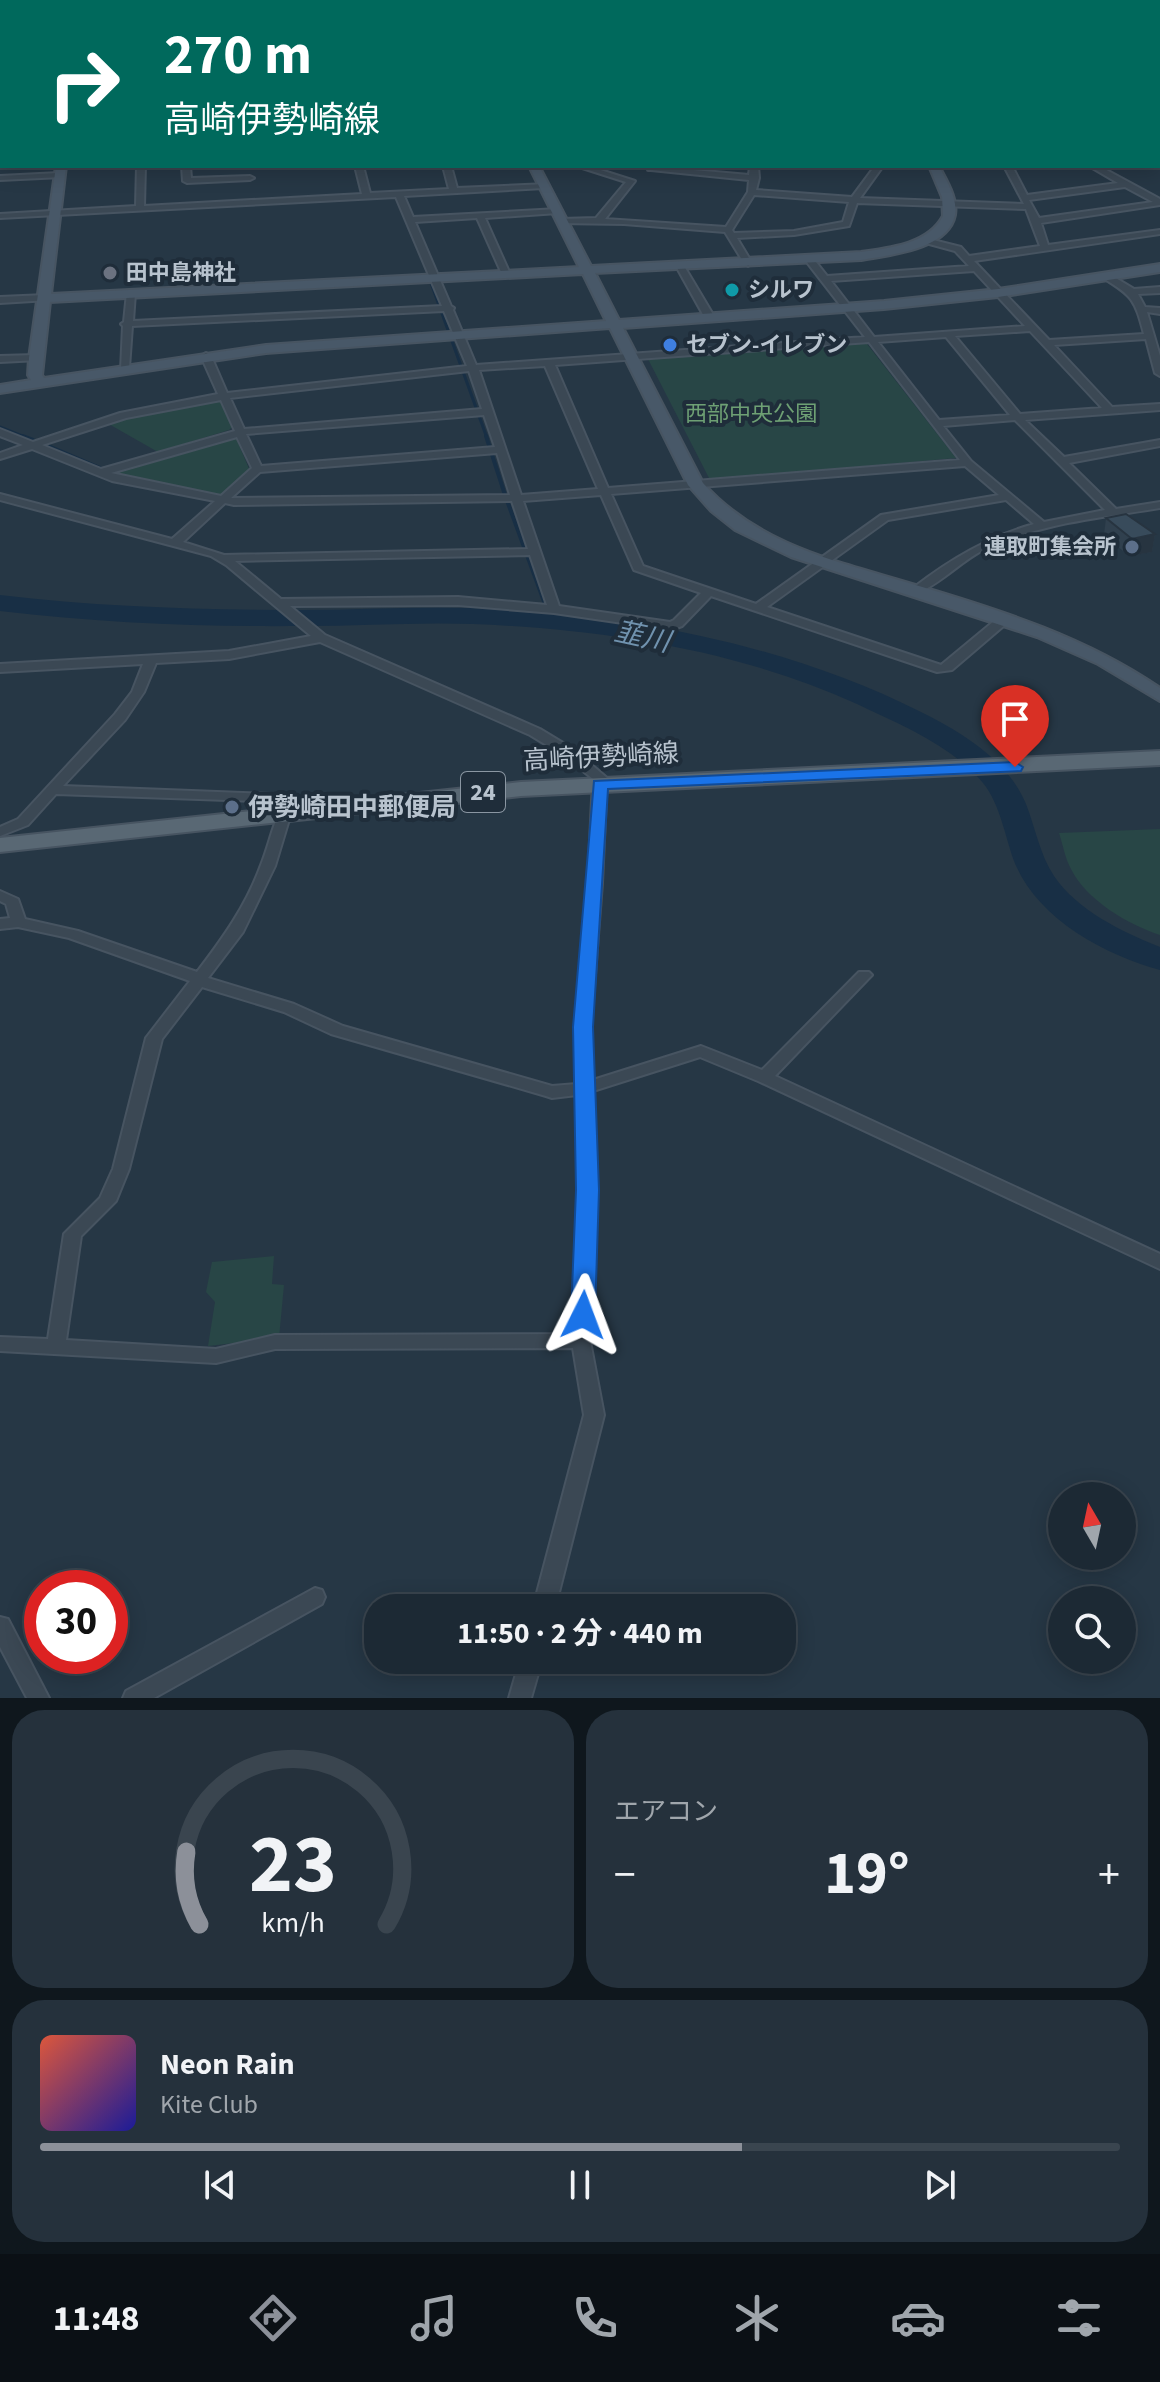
<!DOCTYPE html>
<html lang="ja">
<head>
<meta charset="utf-8">
<style>
  body { margin:0; font-family:"Source Sans 3","Noto Sans JP",sans-serif; background:#25313c; color:#f1f3f6; height:100vh; display:flex; flex-direction:column; font-size:30px; white-space:nowrap }
  * { box-sizing:border-box; margin:0 }
  p { font-size:26px; color:#a0a6ac }
  .icon { flex:none; width:44px; height:44px; fill:none; stroke:currentColor; stroke-width:2; stroke-linecap:round; stroke-linejoin:round }
  .map { position:relative; height:1698px; overflow:hidden }
  .details { display:flex; flex-direction:column; gap:12px; padding:12px; background:#0f171d; flex:1 }
  .details>* { flex:none }
  .hud { position:absolute; left:0px; top:0px; width:1160px; height:168px; box-shadow:0 4px 20px #0003,0 0 0 2px #3a454f; background:#00695c; color:#fff; overflow:hidden }
  .needle { width:52px; rotate:351deg }
  .fabs { position:absolute; left:1048px; top:1482px; display:grid; gap:16px }
  .fabs a { display:grid; place-items:center; width:88px; height:88px; border-radius:50%; background:#1c2934; box-shadow:0 4px 20px #0003,0 0 0 2px #3a454f; font-size:40px }
  .speed { position:absolute; left:24px; top:1570px; display:flex; gap:16px; font-size:40px; font-weight:700; text-align:center }
  .speed>* { display:grid; place-content:center; width:104px; height:104px; border-radius:50%; background:#1c2934; box-shadow:0 4px 20px #0003,0 0 0 2px #3a454f; line-height:1 }
  .speed .limit { border:12px solid #d22; background:#fff; color:#111 }
  .pin { position:absolute; display:grid; place-items:center; width:68px; height:68px; color:#fff; margin:-82px -34px; border-radius:50% 50% 50% 0; rotate:-45deg; box-shadow:0 0 8px #0007 }
  .pin .icon { rotate:45deg }
  .me { position:absolute; width:88px; margin:-44px; rotate:3deg; stroke-linejoin:round; filter:drop-shadow(0 0 6px #0008) }
  .turn { display:flex; align-items:center; gap:28px; height:168px; padding:0 32px; font-size:36px }
  .turn .icon { width:104px; height:104px; stroke-width:2.5 }
  .turn b { display:block; font-size:56px; line-height:68px }
  .big { font-size:60px; font-weight:700; line-height:1.1 }
  .details .tile { flex:1; display:flex; flex-direction:column; justify-content:center; gap:12px; min-width:0; padding:0 28px; border-radius:32px; background:#25313c }
  .details .dial { align-items:center; gap:0 }
  .dial svg { height:208px; overflow:visible; fill:none; stroke:#3a454f; stroke-width:7; stroke-linecap:round; text-anchor:middle }
  .dial text { fill:#f1f3f6; stroke:none }
  .song { display:flex; align-items:center; gap:24px }
  .cover { width:96px; height:96px; border-radius:12px; background:linear-gradient(135deg,hsl(10 70% 55%),hsl(240 70% 35%)) }
  .played { height:8px; border-radius:4px; background:linear-gradient(90deg,#8c9099 65%,#3a454f 65%) }
  .keys { display:flex; justify-content:space-around; direction:ltr }
  .heat { display:flex; justify-content:space-between; align-items:center; font-size:44px; direction:ltr }
  .details .tiles { flex:1; display:grid; gap:12px; grid-template-columns:1fr 1fr }
  .tile:last-child { grid-column:span 2 }
  .trip { position:absolute; left:364px; top:1594px; width:432px; height:80px; border-radius:32px; background:#1c2934; box-shadow:0 4px 20px #0003,0 0 0 2px #3a454f; font-weight:700; line-height:80px; text-align:center }
  .menu { display:flex; height:128px; justify-content:space-around; align-items:center; background:#0b1015; color:#a0a6ac }
  .menu .icon { width:56px; height:56px }
  .menu .on { color:#8c9099 }
  .menu b { font-size:36px; color:#f1f3f6 }
  .map>svg:first-child { display:block }
  .green { fill:#284646 }
  .lines { fill:none; stroke-linecap:round; stroke-linejoin:round }
  .stream-far2 { stroke:#182f45; stroke-width:2 }
  .stream-far1 { stroke:#182f45; stroke-width:3 }
  .stream { stroke:#182f45; stroke-width:4 }
  .river { fill:#182f45; fill-rule:evenodd }
  .street-casing { stroke:#475461; stroke-width:4 }
  .secondary-casing { stroke:#475461; stroke-width:4 }
  .primary-casing { stroke:#475461; stroke-width:4 }
  .street { fill:#3b4854; fill-rule:evenodd }
  .secondary { fill:#485868; fill-rule:evenodd }
  .primary { fill:#596874; fill-rule:evenodd }
  .wall { fill:#30404e }
  .shaded-wall { fill:#273440 }
  .building { fill:#384b5b; stroke:#273440; stroke-width:2 }
  .route { fill:#1a73e8; stroke:#114b97; stroke-width:2 }
  .worship-dot { fill:#6b7280; stroke:#1f2d3a; stroke-width:3 }
  .culture-dot { fill:#0f9aa8; stroke:#1f2d3a; stroke-width:3 }
  .shop-dot { fill:#3f7fe0; stroke:#1f2d3a; stroke-width:3 }
  .service-dot { fill:#5c6f8a; stroke:#1f2d3a; stroke-width:3 }
  .labels { text-anchor:middle; dominant-baseline:central; stroke-width:8; stroke-linejoin:round; paint-order:stroke }
  .far-poi-label { font-size:22px; font-weight:bold; fill:#b8c3ce; stroke:#1f2d3a; text-anchor:start }
  .far-park-label { font-size:22px; fill:#6ea074; stroke:#1f2d3a }
  .shield { fill:#1f2d3a; stroke:#8a96a2; stroke-width:2 }
  .shield-label { font-size:24px; font-weight:bold; fill:#b8c3ce }
  .street-label { font-size:26px; fill:#b8c3ce; stroke:#1f2d3a }
  .poi-label { font-size:26px; font-weight:bold; fill:#b8c3ce; stroke:#1f2d3a; text-anchor:start }
  .water-label { font-size:28px; font-style:italic; fill:#7092ae; stroke:#1f2d3a }
</style>
</head>
<body>
<div class="map">
<svg width="1160" height="1698" viewBox="0 0 1160 1698">
  <rect width="100%" height="100%" fill="#263745"/>
  <g class="green">
    <polygon points="861,343 867,344 956,458 713,480 709,478 648,359"/>
    <polygon points="214,400 220,401 232,427 229,430 158,452 107,423"/>
    <polygon points="230,436 236,438 250,471 221,497 115,473"/>
    <path d="M1160,829v106c-31,-10 -74,-35 -89,-66 -6,-11 -8,-24 -12,-36z"/>
    <polygon points="274,1256 272,1284 284,1285 279,1338 208,1346 215,1302 206,1292 212,1262"/>
  </g>
  <g class="lines">
    <g class="stream-far2">
      <polyline points="307,0 318,2"/>
      <polyline points="1103,166 1160,168"/>
    </g>
    <g class="stream-far1">
      <polyline points="431,283 487,438"/>
      <polyline points="0,427 27,438"/>
    </g>
    <g class="stream">
      <polyline points="22,436 33,440"/>
      <polyline points="486,436 505,495"/>
      <polyline points="46,445 100,468"/>
      <polyline points="505,495 545,604 543,622"/>
    </g>
    <path class="river" d="M0,595c101,12 202,15 303,15 56,0 112,-4 168,-2 153,5 312,35 450,104 40,20 87,48 105,92 9,23 14,51 28,72 23,34 68,56 106,71v23c-56,-15 -124,-52 -146,-109 -9,-25 -14,-57 -31,-78 -32,-38 -82,-58 -126,-79 -118,-54 -255,-75 -384,-80 -57,-2 -113,2 -169,2 -102,1 -203,-3 -304,-15z"/>
    <g class="street-casing">
      <g id="street">
        <rect x="415" y="0" width="6" height="2"/>
        <polygon points="914,0 922,0 924,2 916,2"/>
        <polygon points="1101,0 1107,0 1109,2 1103,2"/>
        <polygon points="2,10 2,14 0,15 0,11"/>
        <rect x="1158" y="13" width="2" height="4"/>
        <polygon points="0,25 2,26 2,30 0,29"/>
        <rect x="1158" y="45" width="2" height="4"/>
        <polygon points="2,48 2,61 0,62 0,49"/>
        <rect x="1158" y="69" width="2" height="4"/>
        <rect x="0" y="74" width="2" height="4"/>
        <rect x="0" y="96" width="2" height="4"/>
        <rect x="1158" y="108" width="2" height="4"/>
        <rect x="1158" y="121" width="2" height="7"/>
        <rect x="0" y="141" width="2" height="12"/>
        <polygon points="1158,164 1160,167 1157,168 1125,168 1121,166 1158,166"/>
        <path d="M137,166h8l-1,40 218,-12 -7,-28h8l7,27 79,-4 -6,-23h8l6,22 90,-4 1,2 -4,2 -140,8 9,21 145,-8 4,2 -4,2 -73,5 25,56 -4,3 -4,-3 -25,-56 -62,4 36,84 3,2 -1,2 23,55 389,-28 -59,-76v-4h6l15,19 142,-10 -14,-15 -33,-9v-4h3l36,9 8,9 71,-10 -14,-37 -169,-6 -8,23 -55,9 -57,3 15,25 -4,3 -4,-3 -19,-31 -101,-8 -66,-1v-4h3l35,-1 30,-36 -50,-16h12l47,15 -30,38 121,8 22,-35 1,-12 -98,-10h-3v-4l101,9 1,-9h8l1,12 -3,12 96,7 23,-31h8l-23,32 164,6 -20,-38h8l15,29 91,-12 -29,-17h10l61,33v6l-119,18 7,22 112,-15v4l-186,27 75,79 95,-6c-9,-34 -11,-38 -41,-56v-4h6l25,15 26,-2v6l-22,1 7,13 15,1v6l-13,-2 13,44v20l-5,-3 -9,-34 -92,6 58,62 48,-3v6l-135,10 39,37 96,-17v6l-91,17 47,46 44,-7v6c-60,10 -120,15 -175,41 -24,12 -46,36 -68,44l-6,-3 2,-2c38,-29 75,-51 121,-64l-28,-24 -118,20 -121,87 174,58 58,-48h8v6l-55,47 -15,2 -226,-76 -29,30 -11,4 -117,-17 -96,-8 -168,1 35,29 215,94 33,20 34,29 -5,105 -11,144 2,53 108,-34 61,24 97,-98h10l3,3 -3,3 -94,98 385,178v15l-402,-188 -58,-24 -107,34 3,77 -6,173 14,74 -49,193h-22l51,-193 -11,-67 -298,1 -59,14 -216,-12v-14l48,2 16,-105 36,-36 13,-29 33,-131 44,-57 -121,-43 -51,-11 -18,2v-10l10,-1 -4,-14 -6,-3v-10l18,8 7,20 53,12 119,41c26,-34 49,-66 64,-107 9,-22 12,-45 25,-63l-230,-8 -28,31 -28,11v-9l18,-8 97,-105 17,-22 11,-28 -143,8v-8l229,-13 82,-15 -85,-71 -15,-9 -211,-56v-6l172,45 43,-38 -103,-20 -80,-32 -32,10v-6l23,-8 -23,-9v-7l33,13 87,-29 98,-19 -17,-38 5,-3 5,3 16,37 240,-27 -23,-55 -312,15 -3,42 -8,2 2,-44 -2,-2 3,-2 3,-29 4,-3 4,3 -2,28 309,-15 -46,-109 -396,21v-4l136,-8zM1125,187l28,15 -114,16 -10,-18zM754,195l95,7 -6,20 -49,9 -60,2 -2,-3zM974,271l51,55 -151,11 -43,-56zM1030,331l72,77 -82,6 -65,-78zM946,337l64,78 -71,5 -61,-78zM869,342l91,118 -352,28 -53,-123zM545,366l53,123 -77,6 -42,-125zM469,371l13,38 -238,20 -14,-31zM221,400l14,31 -134,38 -59,-24 84,-27zM484,415l11,32 -234,19 -15,-32zM1015,420l90,90 -61,12 -73,-61 -28,-35zM237,437l15,31 -31,28 -110,-23zM497,453l13,42 -279,3 29,-26zM965,466l34,29 -118,20 -125,89 -113,-38 -32,-72zM601,495l33,75 67,23 -27,27 -4,2 -111,-16 -36,-105zM512,501l16,48 -304,6 -41,-13 42,-39 9,2zM530,555l17,50 -89,-8 -177,2 -46,-38zM320,642l210,93 33,20 30,24 -5,104 -13,144 2,57 -25,2 -209,-60 -49,-22 -86,-26 35,-46 32,-66 16,-53 9,-9 -2,-9 -235,-9 62,-66 19,-28 12,-29 73,-4zM202,987l82,25 47,22 215,62 6,2 25,-3 3,73 -8,166 -297,1 -59,14 -150,-9 15,-104 35,-35 13,-32 33,-130z"/>
        <polygon points="182,166 190,166 191,178 250,176 254,178 250,180 187,183 183,181"/>
        <polygon points="59,173 63,175 62,177 0,180 0,176"/>
        <polygon points="677,264 684,266 715,318 713,320 705,318 676,266"/>
        <polygon points="46,295 50,298 49,300 0,303 0,297"/>
        <polygon points="36,355 41,358 39,360 0,362 0,356"/>
        <polygon points="315,1588 322,1590 325,1597 322,1604 154,1698 123,1698 126,1691"/>
        <polygon points="0,1617 8,1619 49,1698 27,1698 0,1647"/>
        <polygon points="520,1660 542,1660 531,1698 509,1698"/>
      </g>
    </g>
    <g class="secondary-casing">
      <g id="secondary">
        <polygon points="185,0 202,0 204,2 187,2"/>
        <polygon points="681,0 702,0 704,2 683,2"/>
        <polygon points="1044,0 1053,0 1054,2 1045,2"/>
        <rect x="1158" y="158" width="2" height="7"/>
        <path d="M56,166h10l-15,128 528,-27 -50,-101h10l52,100 270,-14c29,-4 67,-8 82,-36l-1,-19 -13,-31h10c7,14 19,32 16,49 -7,35 -66,40 -94,45l-266,13 24,47 265,-19 114,-12 162,-25v8l-162,25 -114,12 -261,19 80,155c57,64 138,79 216,103 84,25 168,52 241,102v13l-62,-37 -61,-27 -246,-80 -56,-27 -24,-19 -23,-26 -78,-157 -344,25 -266,40v-8l31,-5 -3,-5 1,-17zM583,274l23,47 -340,24 -222,33 -2,-3 8,-73z"/>
      </g>
    </g>
    <g class="primary-casing">
      <g id="primary">
        <polygon points="824,0 837,0 838,2 825,2"/>
        <rect x="1158" y="23" width="2" height="7"/>
        <polygon points="1160,751 1160,765 521,796 0,852 0,838 521,782"/>
      </g>
    </g>
    <use href="#street" class="street"/>
    <use href="#secondary" class="secondary"/>
    <use href="#primary" class="primary"/>
  </g>
  <polygon class="wall" points="1106,518 1155,534 1152,552 1129,556 1104,535"/>
  <polygon class="shaded-wall" points="1155,534 1152,552 1129,556 1132,539"/>
  <polygon class="building" points="1126,514 1155,534 1132,539 1106,518"/>
  <polygon class="route" points="1015,762 1023,767 1021,771 608,789 593,1027 599,1190 595,1315 591,1322 583,1325 574,1322 571,1315 576,1190 573,1027 594,781"/>
  <circle class="worship-dot" cx="110" cy="273" r="8"/>
  <circle class="culture-dot" cx="732" cy="290" r="8"/>
  <circle class="shop-dot" cx="670" cy="345" r="8"/>
  <g class="service-dot">
    <circle cx="1132" cy="547" r="8"/>
    <circle cx="232" cy="807" r="8"/>
  </g>
  <g class="labels">
    <g class="far-poi-label">
      <text x="126" y="273">田中島神社</text>
      <text x="748" y="290">シルワ</text>
      <text x="686" y="345">セブン-イレブン</text>
      <text x="1116" y="547" text-anchor="end">連取町集会所</text>
    </g>
    <g class="far-park-label">
      <text x="751" y="414">西部中央公園</text>
    </g>
    <rect class="shield" x="461" y="772" width="44" height="40" rx="6"/>
    <g class="shield-label">
      <text x="483" y="792">24</text>
    </g>
    <g class="street-label">
      <text transform="translate(601 757) rotate(-3)">高崎伊勢崎線</text>
    </g>
    <g class="poi-label">
      <text x="248" y="807">伊勢崎田中郵便局</text>
    </g>
    <g class="water-label">
      <text transform="translate(642 637) rotate(12)">韮川</text>
    </g>
  </g>
</svg>
<div class="fabs">
<a><svg class="needle" viewBox="-14 -14 28 28"><path d="M0-13l5 13h-10z" fill="#e53935"/><path d="M0 13l5-13h-10z" fill="#a0a6ac"/></svg></a>
<a><svg class="icon" aria-label="search" viewBox="0 0 24 24"><circle cx="10" cy="10" r="6"/><path d="M15 15l6 6"/></svg></a>
</div>
<div class="speed"><div class="limit">30</div></div>
<div class="pin" style="left:1015px;top:767px;background:#d93025"><svg class="icon" aria-label="arrive" viewBox="0 0 24 24"><path d="M6 21V4h12l-3 4 3 4H6"/></svg></div>
<svg class="me" style="left:583px;top:1315px" viewBox="-20 -20 40 40"><path d="M0-17L14 15 0 8-14 15z" fill="#1a73e8" stroke="#fff" stroke-width="4"/></svg>
<div class="trip">11:50 · 2 分 · 440 m</div>
<div class="hud">
<div class="turn"><svg class="icon" aria-label="right" viewBox="0 0 24 24"><path d="M7 20v-9h11M14 6l5 5-5 5"/></svg><div><b>270 m</b>高崎伊勢崎線</div></div>
</div>
</div>
<section class="details">
<div class="tiles">
<div class="tile dial"><svg viewBox="0 0 100 80">
<path d="M14 69A42 42 0 1 1 86 69"/>
<path d="M14 69A42 42 0 0 1 9 41" stroke="#8c9099"/>
<text x="50" y="56" font-size="32" font-weight="700">23</text>
<text x="50" y="72" font-size="11">km/h</text>
</svg></div>
<div class="tile"><p>エアコン</p>
<div class="heat"><a>−</a><b class="big">19°</b><a>+</a></div>
</div>
<div class="tile">
<div class="song"><i class="cover"></i><div><b>Neon Rain</b><p>Kite Club</p></div></div>
<div class="played"></div>
<div class="keys"><svg class="icon" aria-label="previous" viewBox="0 0 24 24"><path d="M18 5L8 12l10 7zM5 5v14"/></svg><svg class="icon" aria-label="pause" viewBox="0 0 24 24"><path d="M8 5v14M16 5v14"/></svg><svg class="icon" aria-label="next" viewBox="0 0 24 24"><path d="M6 5l10 7-10 7zM19 5v14"/></svg></div>
</div>
</div>
</section>
<nav class="menu">
<b>11:48</b>
<svg class="icon on" aria-label="directions" viewBox="0 0 24 24"><path d="M12 3l9 9-9 9-9-9zM9 14v-3h6M13 9l2 2-2 2"/></svg>
<svg class="icon" aria-label="music" viewBox="0 0 24 24"><path d="M9 18V5l10-2v13"/><circle cx="6" cy="18" r="3"/><circle cx="16" cy="16" r="3"/></svg>
<svg class="icon" aria-label="phone" viewBox="0 0 24 24"><path d="M5 4h4l2 5-3 2q2 4 5 5l2-3 5 2v4C11 20 4 13 5 4z"/></svg>
<svg class="icon" aria-label="climate" viewBox="0 0 24 24"><path d="M12 3v18M4 7l16 10M4 17L20 7"/></svg>
<svg class="icon" aria-label="car" viewBox="0 0 24 24"><path d="M5 17H2v-5l4-1 3-4h7l3 4 3 1v5h-3M9 17h6M6 11h13"/><circle cx="7" cy="17" r="2"/><circle cx="17" cy="17" r="2"/></svg>
<svg class="icon" aria-label="filters" viewBox="0 0 24 24"><path d="M4 7h16M4 17h16"/><circle cx="9" cy="7" r="2"/><circle cx="15" cy="17" r="2"/></svg>
</nav>
</body>
</html>
